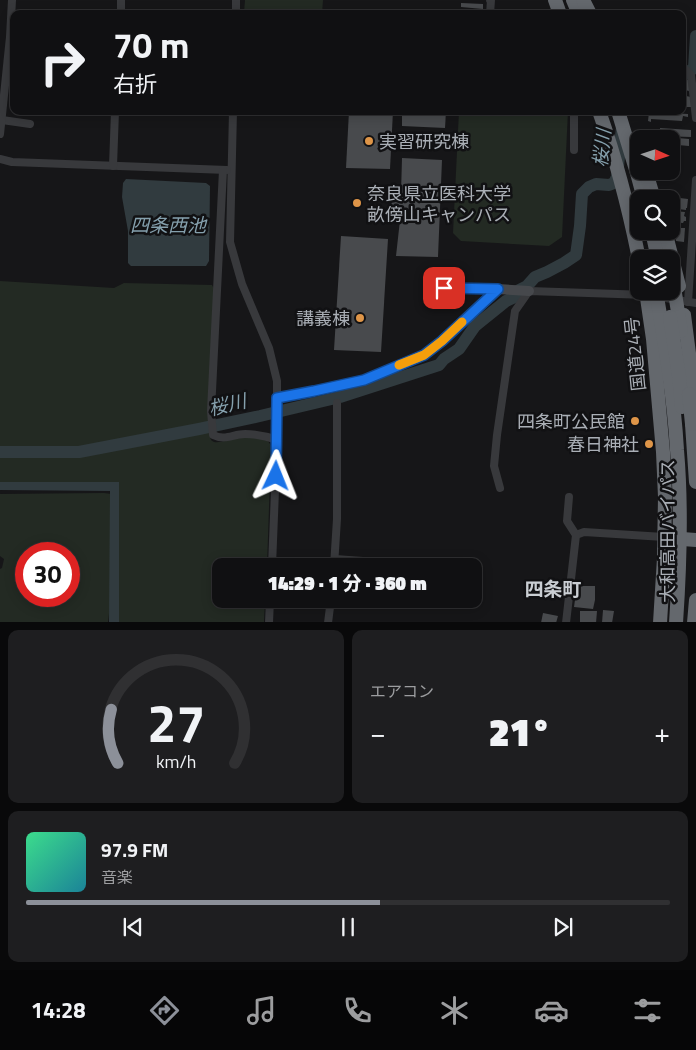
<!DOCTYPE html>
<html lang="ja">
<head>
<meta charset="utf-8">
<style>
  body { margin:0; font-family:"Titillium Web","Noto Sans JP",sans-serif; background:#1e1e20; color:#f1f3f6; height:100vh; display:flex; flex-direction:column; font-size:19px; white-space:nowrap }
  * { box-sizing:border-box; margin:0 }
  p { font-size:16px; color:#9c9d9f }
  .icon { flex:none; width:28px; height:28px; fill:none; stroke:currentColor; stroke-width:2; stroke-linecap:round; stroke-linejoin:round }
  .map { position:relative; height:622px; overflow:hidden }
  .sheet { display:flex; flex-direction:column; gap:8px; padding:8px; background:#09090a; flex:1 }
  .sheet>* { flex:none }
  .guide { position:absolute; left:10px; top:10px; width:676px; height:105px; border-radius:10px; box-shadow:0 2px 12px #0003,0 0 0 1px #303032; background:#101012; color:#f1f3f6; overflow:hidden }
  .needle { width:32px; rotate:93deg }
  .buttons { position:absolute; left:630px; top:130px; display:grid; gap:10px }
  .buttons a { display:grid; place-items:center; width:50px; height:50px; border-radius:10px; background:#101012; box-shadow:0 2px 12px #0003,0 0 0 1px #303032; font-size:25px }
  .speed { position:absolute; left:15px; top:542px; display:flex; gap:10px; font-size:25px; font-weight:700; text-align:center }
  .speed>* { display:grid; place-content:center; width:65px; height:65px; border-radius:50%; background:#101012; box-shadow:0 2px 12px #0003,0 0 0 1px #303032; line-height:1 }
  .speed .limit { border:8px solid #d22; background:#fff; color:#111 }
  .pin { position:absolute; display:grid; place-items:center; width:42px; height:42px; color:#fff; margin:-21px; border-radius:10px; box-shadow:0 2px 8px #0006 }
  .me { position:absolute; width:55px; margin:-28px; rotate:2deg; stroke-linejoin:round; filter:drop-shadow(0 0 4px #0008) }
  .turn { display:flex; align-items:center; gap:18px; height:105px; padding:0 20px; font-size:22px }
  .turn .icon { width:65px; height:65px; stroke-width:2.5 }
  .turn b { display:block; font-size:35px; line-height:42px }
  .big { font-size:38px; font-weight:800; line-height:1.1 }
  .sheet .widget { flex:1; display:flex; flex-direction:column; justify-content:center; gap:8px; min-width:0; padding:0 18px; border-radius:10px; background:#1e1e20 }
  .sheet .dial { align-items:center; gap:0 }
  .dial svg { height:130px; overflow:visible; fill:none; stroke:#303032; stroke-width:7; stroke-linecap:round; text-anchor:middle }
  .dial text { fill:#f1f3f6; stroke:none }
  .song { display:flex; align-items:center; gap:15px }
  .cover { width:60px; height:60px; border-radius:8px; background:linear-gradient(135deg,hsl(150 70% 55%),hsl(190 70% 35%)) }
  .played { height:5px; border-radius:2px; background:linear-gradient(90deg,#8c9099 55%,#303032 55%) }
  .keys { display:flex; justify-content:space-around; direction:ltr }
  .heat { display:flex; justify-content:space-between; align-items:center; font-size:28px; direction:ltr }
  .sheet .tiles { flex:1; display:grid; gap:8px; grid-template-columns:1fr 1fr }
  .widget:last-child { grid-column:span 2 }
  .trip { position:absolute; left:212px; top:558px; width:270px; height:50px; border-radius:10px; background:#101012; box-shadow:0 2px 12px #0003,0 0 0 1px #303032; font-weight:800; line-height:50px; text-align:center }
  .menu { display:flex; height:80px; justify-content:space-around; align-items:center; background:#060607; color:#9c9d9f }
  .menu .icon { width:35px; height:35px }
  .menu .active { color:#8c9099 }
  .menu b { font-size:22px; color:#f1f3f6 }
  .map>svg:first-child { display:block }
  .green { fill:#232a23; fill-rule:evenodd }
  .water { fill:#313b3f }
  .lines { fill:none; stroke-linecap:round; stroke-linejoin:round }
  .river { stroke:#313b3f; stroke-width:12 }
  .building { fill:#484a4d }
  .street { stroke:#38393c; stroke-width:8 }
  .secondary { stroke:#46484c; stroke-width:10 }
  .highway { stroke:#64686d; stroke-width:14 }
  .highway-bridge { stroke:#64686d; stroke-width:14 }
  .route-casing { stroke:#114b97; stroke-width:12 }
  .route { stroke:#1a73e8; stroke-width:9 }
  .slow { stroke:#f59e0b; stroke-width:9 }
  .poi-dot { fill:#de9548; stroke:#111113; stroke-width:2 }
  .labels { text-anchor:middle; dominant-baseline:central; stroke-width:5; stroke-linejoin:round; paint-order:stroke }
  .poi-label { font-size:18px; fill:#aaafb6; stroke:#111113; text-anchor:end }
  .street-label { font-size:18px; fill:#aaafb6; stroke:#111113 }
  .water-label { font-size:19px; font-style:italic; fill:#85a0ad; stroke:#111113 }
  .neighbourhood-label { font-size:19px; font-weight:bold; fill:#caced3; stroke:#111113 }
</style>
</head>
<body>
<div class="map">
<svg width="696" height="623" viewBox="0 0 696 623">
  <rect width="100%" height="100%" fill="#161618"/>
  <g class="green">
    <polygon points="245,0 323,0 322,14 244,13"/>
    <polygon points="459,111 568,111 562,237 549,246 461,241 453,233"/>
    <path d="M0,281l114,7 10,-5 88,2 2,4 -4,147c1,3 0,4 4,6 4,1 9,-1 12,-1 10,-3 31,-6 40,-1 4,2 5,6 5,10l-4,116h-46v33h44l-1,23h-145v-140h-119z"/>
    <path d="M104,493l7,1 -1,111 -2,17h-108v-53l2,-1 2,-9 -4,-3v-62zM26,554h43v42h-43z"/>
  </g>
  <g class="water">
    <polygon points="126,179 206,183 210,186 209,261 206,266 131,266 128,263 128,231 122,197 123,183"/>
    <polygon points="0,482 119,482 119,622 109,622 110,491 0,490"/>
  </g>
  <g class="lines">
    <g class="river">
      <polyline points="682,74 685,74 694,68 696,36"/>
      <polyline points="0,452 79,452 199,429 260,416 340,397 439,365 444,359 459,349 475,326 506,301 519,295 519,290 527,286 535,277 547,272 564,263 576,255 580,226 582,194 589,187 596,184 609,185 614,183 617,177 622,127"/>
    </g>
  </g>
  <g class="building">
    <polygon points="461,3 483,4 483,9 461,7"/>
    <polygon points="682,42 687,42 686,52 682,52"/>
    <polygon points="682,79 690,80 689,91 685,90 685,93 682,92"/>
    <polygon points="682,96 685,97 685,107 682,107"/>
    <polygon points="686,96 691,97 691,107 686,107"/>
    <polygon points="349,111 393,111 390,169 346,168"/>
    <polygon points="402,111 446,111 445,128 402,126"/>
    <polygon points="649,112 688,114 688,117 683,116 682,121 651,119 651,122 648,121"/>
    <polygon points="660,128 691,130 691,137 660,136"/>
    <polygon points="678,138 689,139 689,146 678,145"/>
    <polygon points="402,158 442,160 438,257 396,256 400,220 391,220 392,193 401,194"/>
    <polygon points="680,198 688,199 687,208 686,208 686,210 678,209"/>
    <polygon points="674,211 685,212 684,216 686,217 686,221 684,221 683,223 671,222 671,217 674,217"/>
    <polygon points="676,228 685,228 684,242 676,241"/>
    <polygon points="341,236 388,239 381,352 334,350"/>
    <polygon points="577,586 595,586 595,600 593,609 574,607"/>
    <polygon points="603,610 614,611 612,623 602,623"/>
    <polygon points="580,611 597,611 596,623 580,623"/>
    <polygon points="543,613 558,616 556,623 541,623"/>
  </g>
  <g class="lines">
    <g class="street">
      <polyline points="490,0 491,0 490,14"/>
      <polyline points="121,14 121,0"/>
      <polyline points="236,14 236,0"/>
      <polyline points="682,69 685,69 691,75 696,118"/>
      <polyline points="233,111 230,242 242,284 269,348 277,381 277,440 272,566"/>
      <polyline points="2,120 30,124"/>
      <polyline points="0,134 10,37 12,0"/>
      <polyline points="574,150 574,111"/>
      <polyline points="0,159 12,162 227,170"/>
      <polyline points="113,166 115,111"/>
      <path d="M223,170l-12,241 2,24c12,6 20,-1 32,-1 12,0 21,2 32,6"/>
      <polyline points="688,302 696,180"/>
      <polyline points="500,488 494,466 497,435 515,311 529,291 647,295 696,303"/>
      <polyline points="576,535 584,532 664,537"/>
      <polyline points="335,559 405,564"/>
      <polyline points="334,566 337,519 337,403"/>
      <polyline points="269,623 270,599"/>
      <polyline points="328,623 331,599"/>
      <polyline points="566,623 576,535 567,521 569,497"/>
    </g>
    <g class="secondary">
      <polyline points="444,288 498,289"/>
      <polyline points="277,398 314,391 364,380 424,355 442,341 498,289 529,291"/>
    </g>
    <g class="highway">
      <polyline points="555,0 560,14"/>
      <polyline points="573,0 579,14"/>
      <polyline points="583,0 590,14"/>
      <path d="M599,111c17,48 30,98 40,148"/>
      <polyline points="618,111 637,173 644,199"/>
      <polyline points="646,172 654,199"/>
      <polyline points="652,231 658,259"/>
      <polyline points="665,231 679,286"/>
      <polyline points="646,291 653,339 663,452 665,497 664,558 660,623"/>
      <polyline points="684,315 696,407"/>
      <polyline points="692,424 696,482"/>
      <polyline points="669,538 696,540"/>
      <polyline points="694,623 696,600"/>
    </g>
    <g class="highway-bridge">
      <polyline points="671,275 674,287 681,331"/>
      <path d="M656,291c9,53 18,106 21,159 5,58 3,115 -1,173"/>
      <polyline points="670,317 679,376 682,407"/>
      <polyline points="689,394 692,424"/>
    </g>
  </g>
  <g class="lines">
    <g class="route-casing">
      <polyline id="route" points="276,476 277,398 314,391 364,380 424,355 442,341 498,289 444,288"/>
    </g>
    <use href="#route" class="route"/>
    <polyline class="slow" points="399,365 424,355 442,341 462,322"/>
  </g>
  <g class="poi-dot">
    <circle cx="369" cy="141" r="5"/>
    <circle cx="357" cy="203" r="5"/>
    <circle cx="360" cy="318" r="5"/>
    <circle cx="635" cy="421" r="5"/>
    <circle cx="649" cy="444" r="5"/>
  </g>
  <g class="labels">
    <g class="poi-label">
      <text x="379" y="141" text-anchor="start">実習研究棟</text>
      <text x="367" y="193" text-anchor="start">奈良県立医科大学<tspan x="367" dy="21">畝傍山キャンパス</tspan></text>
      <text x="350" y="318">講義棟</text>
      <text x="625" y="421">四条町公民館</text>
      <text x="639" y="444">春日神社</text>
    </g>
    <g class="street-label">
      <text transform="translate(635 354) rotate(-96)">国道24号</text>
      <text transform="translate(667 531) rotate(-90)">大和高田バイパス</text>
    </g>
    <g class="water-label">
      <text transform="translate(601 148) rotate(-84)">桜川</text>
      <text x="168" y="224">四条西池</text>
      <text transform="translate(227 404) rotate(-13)">桜川</text>
    </g>
    <g class="neighbourhood-label">
      <text x="553" y="588">四条町</text>
    </g>
  </g>
</svg>
<div class="buttons">
<a><svg class="needle" viewBox="-14 -14 28 28"><path d="M0-13l5 13h-10z" fill="#e53935"/><path d="M0 13l5-13h-10z" fill="#9c9d9f"/></svg></a>
<a><svg class="icon" aria-label="search" viewBox="0 0 24 24"><circle cx="10" cy="10" r="6"/><path d="M15 15l6 6"/></svg></a>
<a><svg class="icon" aria-label="layers" viewBox="0 0 24 24"><path d="M12 4l9 5-9 5-9-5zM3 14l9 5 9-5"/></svg></a>
</div>
<div class="speed"><div class="limit">30</div></div>
<div class="pin" style="left:444px;top:288px;background:#d93025"><svg class="icon" aria-label="arrive" viewBox="0 0 24 24"><path d="M6 21V4h12l-3 4 3 4H6"/></svg></div>
<svg class="me" style="left:276px;top:476px" viewBox="-20 -20 40 40"><path d="M0-17L14 15 0 8-14 15z" fill="#1a73e8" stroke="#fff" stroke-width="4"/></svg>
<div class="trip">14:29 · 1 分 · 360 m</div>
<div class="guide">
<div class="turn"><svg class="icon" aria-label="right" viewBox="0 0 24 24"><path d="M7 20v-9h11M14 6l5 5-5 5"/></svg><div><b>70 m</b>右折</div></div>
</div>
</div>
<section class="sheet">
<div class="tiles">
<div class="widget dial"><svg viewBox="0 0 100 80">
<path d="M14 69A42 42 0 1 1 86 69"/>
<path d="M14 69A42 42 0 0 1 10 36" stroke="#8c9099"/>
<text x="50" y="56" font-size="32" font-weight="700">27</text>
<text x="50" y="72" font-size="11">km/h</text>
</svg></div>
<div class="widget"><p>エアコン</p>
<div class="heat"><a>−</a><b class="big">21°</b><a>+</a></div>
</div>
<div class="widget">
<div class="song"><i class="cover"></i><div><b>97.9 FM</b><p>音楽</p></div></div>
<div class="played"></div>
<div class="keys"><svg class="icon" aria-label="previous" viewBox="0 0 24 24"><path d="M18 5L8 12l10 7zM5 5v14"/></svg><svg class="icon" aria-label="pause" viewBox="0 0 24 24"><path d="M8 5v14M16 5v14"/></svg><svg class="icon" aria-label="next" viewBox="0 0 24 24"><path d="M6 5l10 7-10 7zM19 5v14"/></svg></div>
</div>
</div>
</section>
<nav class="menu">
<b>14:28</b>
<svg class="icon active" aria-label="directions" viewBox="0 0 24 24"><path d="M12 3l9 9-9 9-9-9zM9 14v-3h6M13 9l2 2-2 2"/></svg>
<svg class="icon" aria-label="music" viewBox="0 0 24 24"><path d="M9 18V5l10-2v13"/><circle cx="6" cy="18" r="3"/><circle cx="16" cy="16" r="3"/></svg>
<svg class="icon" aria-label="phone" viewBox="0 0 24 24"><path d="M5 4h4l2 5-3 2q2 4 5 5l2-3 5 2v4C11 20 4 13 5 4z"/></svg>
<svg class="icon" aria-label="climate" viewBox="0 0 24 24"><path d="M12 3v18M4 7l16 10M4 17L20 7"/></svg>
<svg class="icon" aria-label="car" viewBox="0 0 24 24"><path d="M5 17H2v-5l4-1 3-4h7l3 4 3 1v5h-3M9 17h6M6 11h13"/><circle cx="7" cy="17" r="2"/><circle cx="17" cy="17" r="2"/></svg>
<svg class="icon" aria-label="filters" viewBox="0 0 24 24"><path d="M4 7h16M4 17h16"/><circle cx="9" cy="7" r="2"/><circle cx="15" cy="17" r="2"/></svg>
</nav>
</body>
</html>
